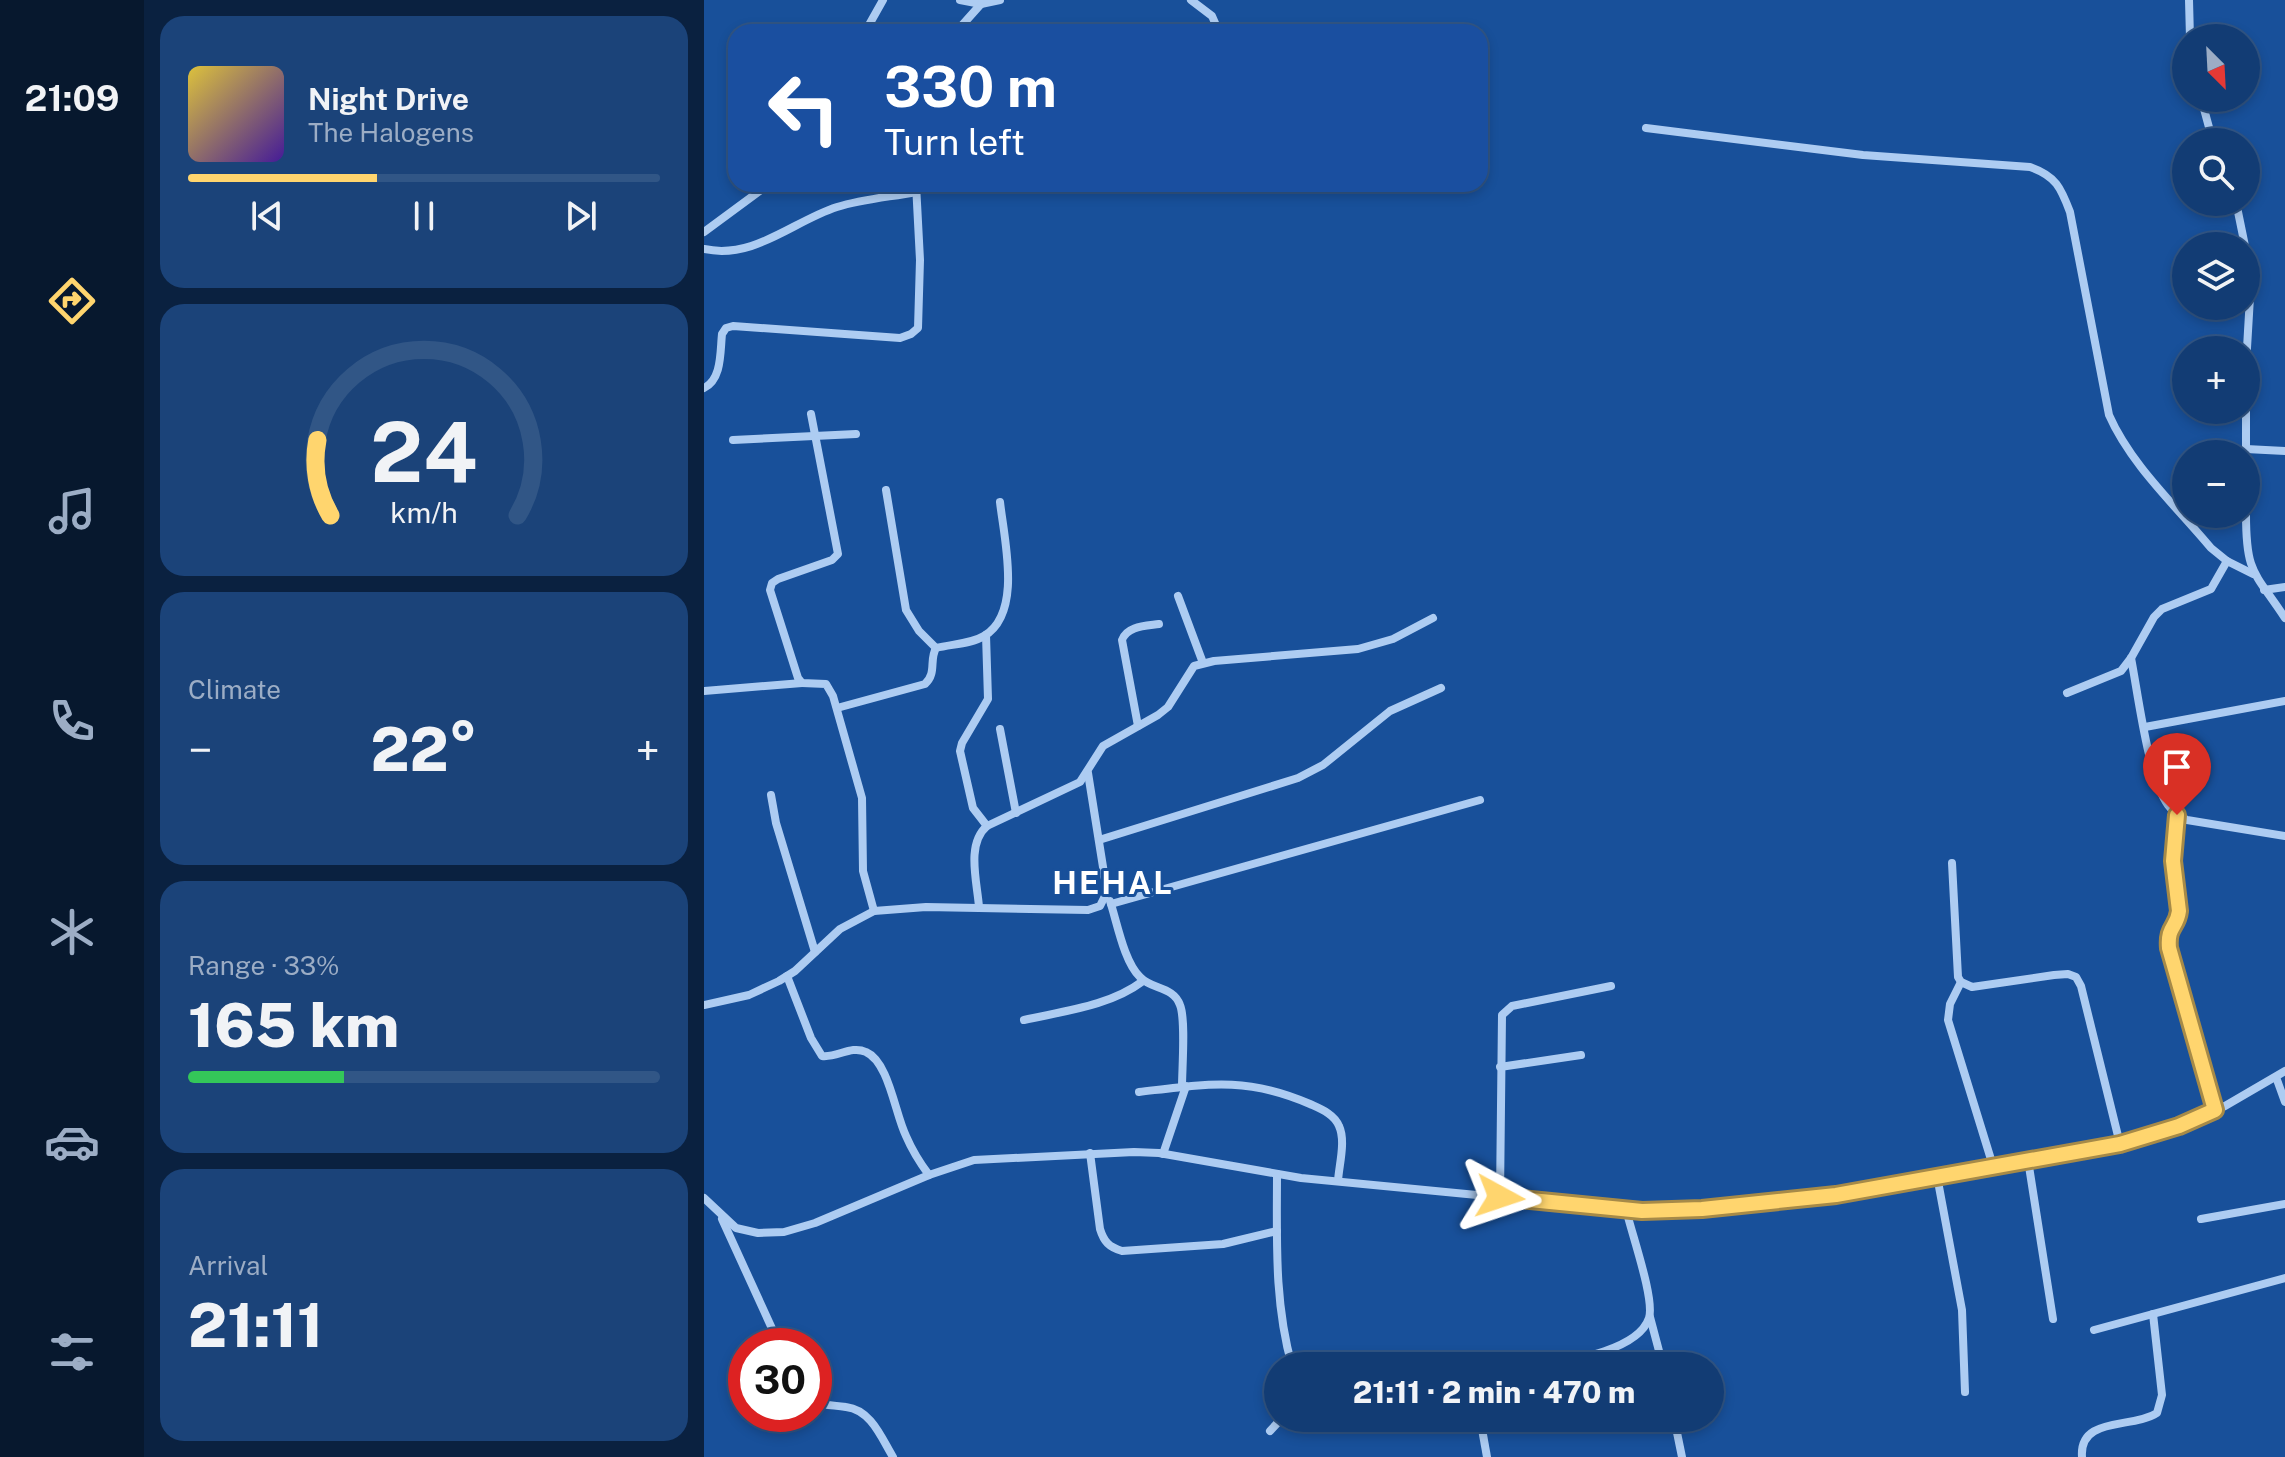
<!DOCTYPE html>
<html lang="en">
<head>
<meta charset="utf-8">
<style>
  body { margin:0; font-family:"Public Sans",sans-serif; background:#1b4379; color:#f1f3f6; height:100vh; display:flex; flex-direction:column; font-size:30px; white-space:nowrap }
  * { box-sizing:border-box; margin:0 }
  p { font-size:26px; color:#9cadc5 }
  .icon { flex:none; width:44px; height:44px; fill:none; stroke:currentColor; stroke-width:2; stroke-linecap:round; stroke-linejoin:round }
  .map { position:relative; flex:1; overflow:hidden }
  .panel { display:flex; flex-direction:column; gap:16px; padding:16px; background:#0a2140; width:560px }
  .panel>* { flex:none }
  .banner { position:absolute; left:24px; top:24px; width:760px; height:168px; border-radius:24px; box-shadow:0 4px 12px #0003,0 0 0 2px #315686; background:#1a4fa0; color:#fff; overflow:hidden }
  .needle { width:52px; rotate:156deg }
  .fabs { position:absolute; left:1468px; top:24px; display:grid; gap:16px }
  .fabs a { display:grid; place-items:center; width:88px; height:88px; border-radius:50%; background:#123c74; box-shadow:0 4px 12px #0003,0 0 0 2px #315686; font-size:40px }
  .speed { position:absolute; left:24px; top:1328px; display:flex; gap:16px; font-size:40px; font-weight:700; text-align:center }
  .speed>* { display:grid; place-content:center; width:104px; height:104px; border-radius:50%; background:#123c74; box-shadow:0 4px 12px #0003,0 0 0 2px #315686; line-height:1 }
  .speed .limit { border:12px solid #d22; background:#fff; color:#111 }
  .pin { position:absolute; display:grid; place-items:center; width:68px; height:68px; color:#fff; margin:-82px -34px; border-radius:50% 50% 50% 0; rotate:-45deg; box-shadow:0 0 8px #0007 }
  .pin .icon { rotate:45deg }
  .me { position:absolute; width:88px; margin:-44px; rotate:95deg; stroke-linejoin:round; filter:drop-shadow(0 0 6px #0008) }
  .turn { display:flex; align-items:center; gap:28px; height:168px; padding:0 24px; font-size:36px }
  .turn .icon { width:104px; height:104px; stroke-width:2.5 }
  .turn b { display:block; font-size:56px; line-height:68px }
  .big { font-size:60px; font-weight:800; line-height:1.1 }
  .panel .widget { flex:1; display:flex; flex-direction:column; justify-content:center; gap:12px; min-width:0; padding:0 28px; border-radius:24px; background:#1b4379 }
  .panel .dial { align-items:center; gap:0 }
  .dial svg { height:208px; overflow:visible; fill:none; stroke:#315686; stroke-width:7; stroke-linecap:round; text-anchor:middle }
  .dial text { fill:#f1f3f6; stroke:none }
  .song { display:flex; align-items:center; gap:24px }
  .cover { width:96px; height:96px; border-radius:12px; background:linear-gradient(135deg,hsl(50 70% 55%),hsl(260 70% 35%)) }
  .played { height:8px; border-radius:4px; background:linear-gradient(90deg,#ffd56e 40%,#315686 40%) }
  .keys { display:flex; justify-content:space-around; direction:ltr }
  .heat { display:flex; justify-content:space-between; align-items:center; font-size:44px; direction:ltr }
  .charge { height:12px; border-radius:6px; background:linear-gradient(90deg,#34c759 33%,#315686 0) }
  .trip { position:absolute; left:560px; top:1352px; width:460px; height:80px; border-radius:40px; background:#123c74; box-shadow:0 4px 12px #0003,0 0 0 2px #315686; font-weight:800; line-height:80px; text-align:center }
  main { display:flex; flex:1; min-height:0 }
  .dock { display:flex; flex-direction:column; width:144px; justify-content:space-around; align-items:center; background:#07182e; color:#9cadc5 }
  .dock .icon { width:56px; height:56px }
  .dock .current { color:#ffd56e }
  .dock b { font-size:36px; color:#f1f3f6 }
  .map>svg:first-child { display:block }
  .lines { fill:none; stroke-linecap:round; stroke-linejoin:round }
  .minor { stroke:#adccf2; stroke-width:8 }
  .route-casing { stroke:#a68a48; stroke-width:20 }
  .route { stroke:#ffd56e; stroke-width:14 }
  .labels { text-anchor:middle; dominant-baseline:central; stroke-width:6; stroke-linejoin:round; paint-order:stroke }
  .district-label { font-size:32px; font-weight:bold; letter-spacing:2px; fill:#fff; stroke:#18509a }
</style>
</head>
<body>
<main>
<nav class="dock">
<b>21:09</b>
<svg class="icon current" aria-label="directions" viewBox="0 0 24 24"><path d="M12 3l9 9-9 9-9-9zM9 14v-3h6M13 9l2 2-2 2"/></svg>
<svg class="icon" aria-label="music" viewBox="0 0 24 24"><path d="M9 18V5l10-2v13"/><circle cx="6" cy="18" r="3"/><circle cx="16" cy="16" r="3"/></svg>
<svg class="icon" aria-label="phone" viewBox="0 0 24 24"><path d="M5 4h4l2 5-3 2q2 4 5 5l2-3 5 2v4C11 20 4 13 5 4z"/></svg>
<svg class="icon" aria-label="climate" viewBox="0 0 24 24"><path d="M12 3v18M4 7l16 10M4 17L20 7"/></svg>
<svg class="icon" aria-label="car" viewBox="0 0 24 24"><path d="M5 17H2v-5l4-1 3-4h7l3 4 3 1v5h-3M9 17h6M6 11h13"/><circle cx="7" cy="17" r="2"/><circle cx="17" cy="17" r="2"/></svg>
<svg class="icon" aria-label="filters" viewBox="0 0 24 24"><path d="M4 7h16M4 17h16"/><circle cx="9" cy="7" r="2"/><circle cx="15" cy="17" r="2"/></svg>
</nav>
<section class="panel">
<div class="widget">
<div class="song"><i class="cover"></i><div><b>Night Drive</b><p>The Halogens</p></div></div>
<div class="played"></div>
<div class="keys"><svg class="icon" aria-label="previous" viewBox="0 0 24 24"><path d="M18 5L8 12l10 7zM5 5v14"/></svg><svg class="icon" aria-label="pause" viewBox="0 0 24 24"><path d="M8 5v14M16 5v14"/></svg><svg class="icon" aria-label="next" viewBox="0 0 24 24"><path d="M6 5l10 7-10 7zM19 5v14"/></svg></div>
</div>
<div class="widget dial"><svg viewBox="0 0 100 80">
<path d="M14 69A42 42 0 1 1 86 69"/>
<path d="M14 69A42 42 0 0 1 9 40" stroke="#ffd56e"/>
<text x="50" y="56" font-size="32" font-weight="700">24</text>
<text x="50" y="72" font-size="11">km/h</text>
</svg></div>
<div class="widget"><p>Climate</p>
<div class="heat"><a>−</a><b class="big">22°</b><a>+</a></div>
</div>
<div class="widget"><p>Range · 33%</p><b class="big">165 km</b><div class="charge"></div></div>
<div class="widget"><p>Arrival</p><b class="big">21:11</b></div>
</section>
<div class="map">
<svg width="1581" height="1457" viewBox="0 0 1581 1457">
  <rect width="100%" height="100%" fill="#18509a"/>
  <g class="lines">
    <g class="minor">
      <polyline points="256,0 277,4 296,0"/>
      <polyline points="487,0 508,16 515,32"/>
      <polyline points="1485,0 1486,38"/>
      <polyline points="161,32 179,0"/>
      <polyline points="252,32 277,4"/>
      <polyline points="1497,98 1509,142"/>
      <path d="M942,128l217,27 167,12c26,9 31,21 40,45l39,203c22,50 67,91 102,133l16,13 26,13"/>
      <polyline points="1532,202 1541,246"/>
      <polyline points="0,232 65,184"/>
      <path d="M0,249c50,11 89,-28 133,-42 26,-8 53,-10 79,-15"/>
      <polyline points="1542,250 1546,297 1542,365"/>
      <path d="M0,388c18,-9 16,-35 18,-54l4,-6 7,-2 167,12 11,-4 7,-6 2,-68 -4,-76"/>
      <polyline points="1542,410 1542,454"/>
      <polyline points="107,414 134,554 128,560 74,579 68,583 66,590 94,678 98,683 122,684 129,696 158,798 159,871 170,911"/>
      <polyline points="29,440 152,434"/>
      <polyline points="1542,449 1581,451"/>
      <polyline points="182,490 202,610 215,631 232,648"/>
      <path d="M1542,514c0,60 8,57 39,104"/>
      <polyline points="1560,590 1581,587"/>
      <polyline points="474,596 499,663"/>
      <polyline points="282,635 284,699 258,743 256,751 269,808 283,826"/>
      <path d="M1427,658c7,35 17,120 37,147 5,7 11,11 19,15l98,16"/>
      <polyline points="0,691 98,683"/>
      <polyline points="1363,693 1417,671 1427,658 1450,617 1458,609 1507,589 1523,561"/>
      <path d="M133,708l88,-24c12,-11 4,-24 11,-36 16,-4 35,-4 48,-12 39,-23 20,-97 16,-134"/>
      <path d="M434,726l-16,-86c5,-14 23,-14 37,-16"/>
      <polyline points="1441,727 1581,701"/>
      <polyline points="296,729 312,813"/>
      <polyline points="67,795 72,823 111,952"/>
      <path d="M1473,815l-4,46 6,50c-2,17 -12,15 -10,37l46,162"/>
      <polyline points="395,840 594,778 619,765 686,711 737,688"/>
      <polyline points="1248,863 1254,977 1257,982 1268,987 1350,975 1364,974 1372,977 1377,986 1416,1144"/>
      <path d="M406,901c7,21 14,61 30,76 12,13 33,9 40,28 6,15 2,63 2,82"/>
      <polyline points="407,904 776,800"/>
      <path d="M275,907c-2,-26 -13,-63 8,-81l93,-44 23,-36 55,-31 10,-8 26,-41 20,-5 144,-12 35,-10 40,-21"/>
      <path d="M83,976l24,62 11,18c15,2 29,-11 44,-4 23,10 29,62 40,84 6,14 14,27 23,39"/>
      <polyline points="1257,982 1246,1004 1244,1020 1289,1166"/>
      <polyline points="0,1005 45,995 75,981 91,971 136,929 170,911 222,907 384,910 396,906 403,892 384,773"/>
      <path d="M320,1020c40,-9 86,-14 119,-39"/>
      <polyline points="796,1067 877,1055"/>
      <polyline points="1572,1077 1581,1102"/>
      <path d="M435,1092c67,-8 107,-16 171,12 11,5 24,10 29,22 7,15 0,39 -1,55"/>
      <path d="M386,1153l10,76c4,13 9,18 22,22l101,-7 54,-13"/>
      <polyline points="459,1154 482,1086"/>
      <polyline points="1324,1160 1349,1319"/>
      <path d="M573,1174c0,65 -3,128 15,192"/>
      <polyline points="1233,1176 1258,1310 1261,1392"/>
      <polyline points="796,1197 798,1015 808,1006 907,986"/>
      <polyline points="0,1198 32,1228 54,1233 80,1232 111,1223 225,1175 270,1160 430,1152 455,1153 597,1178 938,1211 998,1209 1132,1195 1416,1144 1475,1126 1521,1106 1581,1071"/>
      <polyline points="18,1219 76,1346"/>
      <polyline points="1497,1219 1581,1204"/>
      <polyline points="946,1317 959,1366"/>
      <polyline points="1390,1330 1581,1278"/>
      <path d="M835,1366c29,-5 99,-15 110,-48 6,-19 -18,-86 -23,-109"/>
      <path d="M110,1402c12,4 20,3 32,5 25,3 35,30 47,50"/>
      <polyline points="776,1418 783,1457"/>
      <polyline points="970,1418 978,1457"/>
      <polyline points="566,1431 578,1418"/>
      <path d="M1378,1457c-3,-41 50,-28 75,-44l5,-18 -9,-81"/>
    </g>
  </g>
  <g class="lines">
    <g class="route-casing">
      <path id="route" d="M796,1197l142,14 60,-2 134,-14 284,-51 59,-18 36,-16 -46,-162c-2,-22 8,-20 10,-37l-6,-50 4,-46"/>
    </g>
    <use href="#route" class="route"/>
  </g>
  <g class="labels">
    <g class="district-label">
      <text x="409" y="882">HEHAL</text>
    </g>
  </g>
</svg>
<div class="fabs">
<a><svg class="needle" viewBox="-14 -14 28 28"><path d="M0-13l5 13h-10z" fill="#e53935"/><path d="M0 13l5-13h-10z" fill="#9cadc5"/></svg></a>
<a><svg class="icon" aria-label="search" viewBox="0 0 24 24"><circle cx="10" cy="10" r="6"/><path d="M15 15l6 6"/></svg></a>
<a><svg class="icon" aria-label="layers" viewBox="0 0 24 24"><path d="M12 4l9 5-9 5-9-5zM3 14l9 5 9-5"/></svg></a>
<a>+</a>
<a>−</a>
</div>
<div class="speed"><div class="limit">30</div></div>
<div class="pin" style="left:1473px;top:815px;background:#d93025"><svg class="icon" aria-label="arrive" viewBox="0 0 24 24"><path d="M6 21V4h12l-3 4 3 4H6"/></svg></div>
<svg class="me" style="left:796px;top:1197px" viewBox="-20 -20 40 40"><path d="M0-17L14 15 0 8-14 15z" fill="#ffd56e" stroke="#fff" stroke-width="4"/></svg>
<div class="trip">21:11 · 2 min · 470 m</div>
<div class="banner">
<div class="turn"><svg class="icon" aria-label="left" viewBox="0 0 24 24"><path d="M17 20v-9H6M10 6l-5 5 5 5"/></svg><div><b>330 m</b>Turn left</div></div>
</div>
</div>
</main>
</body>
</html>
